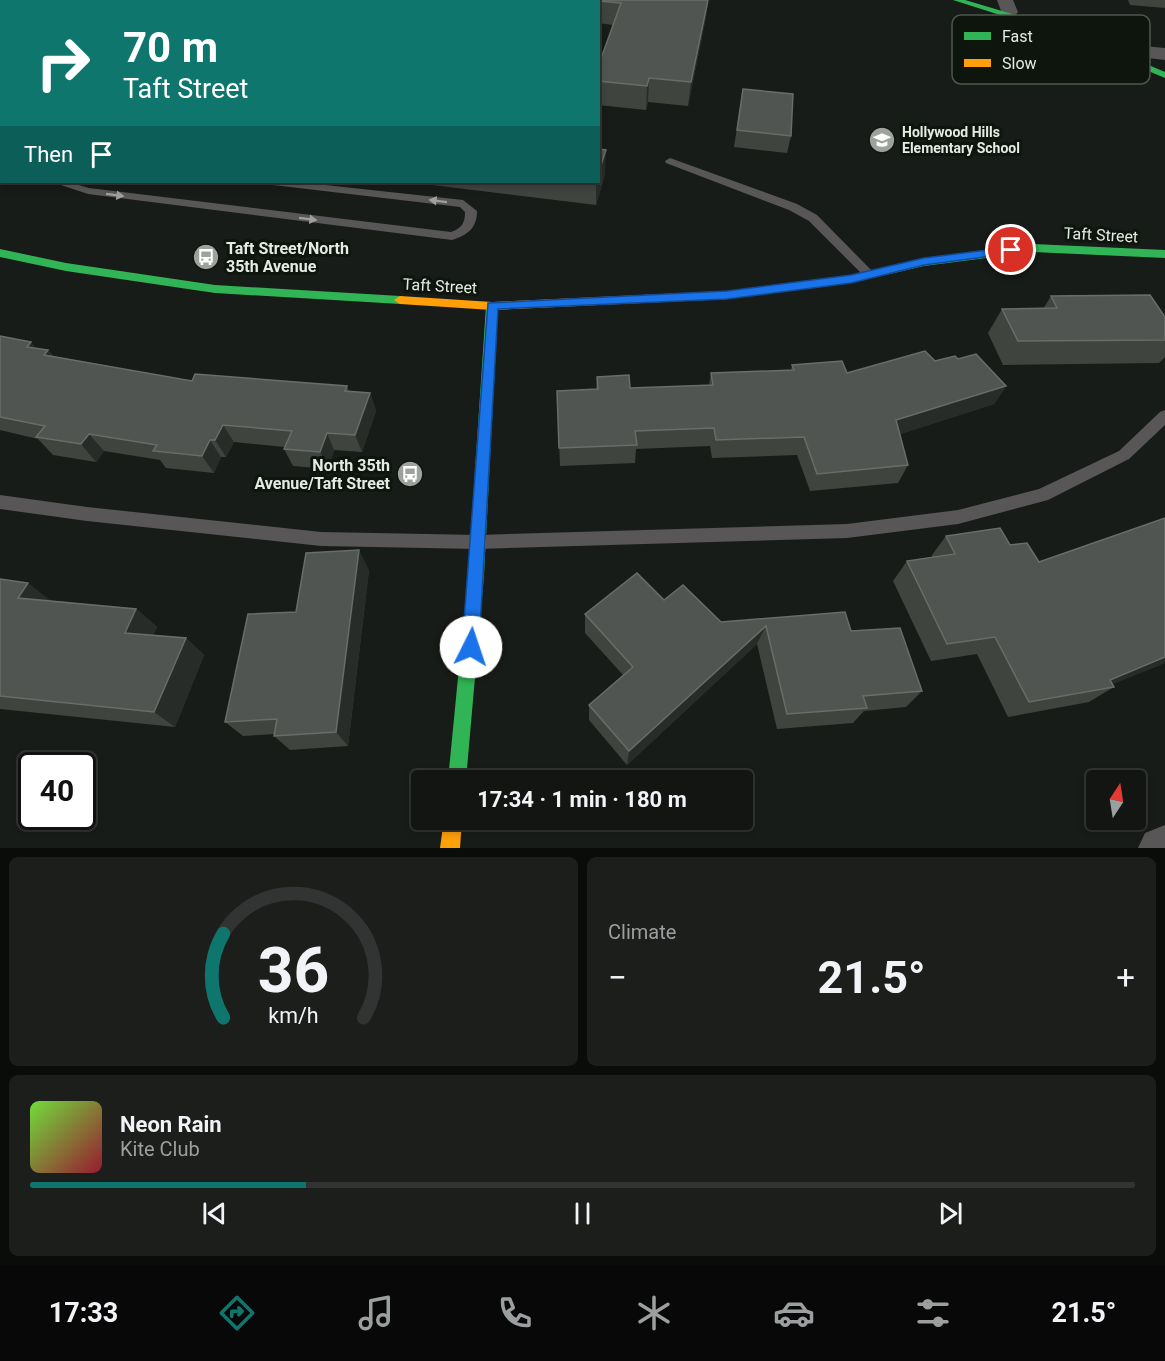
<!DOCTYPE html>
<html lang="en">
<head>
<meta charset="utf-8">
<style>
  body { margin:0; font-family:Roboto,sans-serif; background:#1b1e1b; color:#f1f3f6; height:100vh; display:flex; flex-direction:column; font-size:22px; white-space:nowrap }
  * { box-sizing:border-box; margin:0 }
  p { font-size:20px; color:#9c9f9f }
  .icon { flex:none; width:33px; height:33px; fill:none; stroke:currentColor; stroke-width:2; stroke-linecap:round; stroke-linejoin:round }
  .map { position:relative; height:848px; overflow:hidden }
  .sheet { display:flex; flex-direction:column; gap:9px; padding:9px; background:#0a0c0a; flex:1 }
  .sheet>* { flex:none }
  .guide { position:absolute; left:0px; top:0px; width:600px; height:183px; box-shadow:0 3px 9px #0003,0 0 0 2px #313432; background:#0f766e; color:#fff; overflow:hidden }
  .needle { width:39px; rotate:12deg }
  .buttons { position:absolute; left:1086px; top:770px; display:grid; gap:12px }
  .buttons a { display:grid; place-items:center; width:60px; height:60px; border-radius:6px; background:#121512; box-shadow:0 3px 9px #0003,0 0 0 2px #313432; font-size:30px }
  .speed { position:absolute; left:18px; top:752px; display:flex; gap:12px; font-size:30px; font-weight:700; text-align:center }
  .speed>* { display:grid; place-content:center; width:78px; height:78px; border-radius:50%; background:#121512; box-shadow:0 3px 9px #0003,0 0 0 2px #313432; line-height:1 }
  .speed .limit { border:3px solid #111; border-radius:9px; background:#fff; color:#111 }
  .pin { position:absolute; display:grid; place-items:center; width:51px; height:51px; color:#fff; margin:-26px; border:3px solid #fff; border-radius:50%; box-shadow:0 2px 6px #0007 }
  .me { position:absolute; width:66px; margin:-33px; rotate:4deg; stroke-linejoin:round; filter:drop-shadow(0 0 4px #0008) }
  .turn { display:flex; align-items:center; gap:21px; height:126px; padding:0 24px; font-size:27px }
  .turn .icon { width:78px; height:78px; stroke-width:2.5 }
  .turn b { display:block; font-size:42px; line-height:51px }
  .then { display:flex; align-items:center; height:57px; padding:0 24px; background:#0003; gap:12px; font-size:22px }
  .big { font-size:45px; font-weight:700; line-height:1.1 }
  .sheet .card { flex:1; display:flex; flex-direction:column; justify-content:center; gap:9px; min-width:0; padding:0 21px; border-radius:9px; background:#1b1e1b }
  .sheet .dial { align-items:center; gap:0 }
  .dial svg { height:156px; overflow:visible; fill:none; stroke:#313432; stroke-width:7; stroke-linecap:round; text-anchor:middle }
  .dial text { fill:#f1f3f6; stroke:none }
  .song { display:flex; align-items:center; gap:18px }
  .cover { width:72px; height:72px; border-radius:9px; background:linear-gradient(135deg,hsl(100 70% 55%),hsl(350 70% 35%)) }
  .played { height:6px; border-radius:3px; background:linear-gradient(90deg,#0f766e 25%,#313432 25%) }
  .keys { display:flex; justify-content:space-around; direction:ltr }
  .heat { display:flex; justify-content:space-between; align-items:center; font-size:33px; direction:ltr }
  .sheet .tiles { flex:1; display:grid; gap:9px; grid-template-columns:1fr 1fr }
  .card:last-child { grid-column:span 2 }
  .trip { position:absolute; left:411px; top:770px; width:342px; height:60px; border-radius:6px; background:#121512; box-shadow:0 3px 9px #0003,0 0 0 2px #313432; font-weight:700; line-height:60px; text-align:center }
  .dock { display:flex; height:96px; justify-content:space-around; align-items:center; background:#070807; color:#9c9f9f }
  .dock .icon { width:42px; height:42px }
  .dock .active { color:#0f766e }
  .dock b { font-size:27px; color:#f1f3f6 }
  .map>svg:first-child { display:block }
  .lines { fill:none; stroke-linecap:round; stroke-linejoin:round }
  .lane { fill:#595658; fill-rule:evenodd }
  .street { fill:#595658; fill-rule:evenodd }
  .fast { fill:#30b455; fill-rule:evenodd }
  .slow { fill:#ff9f0a; fill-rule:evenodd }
  .wall { fill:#3f443f }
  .shaded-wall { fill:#282c28 }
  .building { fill:#515551; stroke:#686d68; stroke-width:1.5 }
  .oneway { fill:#9ea09e }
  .route { fill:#1a73e8; stroke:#114b97; stroke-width:1.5 }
  .labels { text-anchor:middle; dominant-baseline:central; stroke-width:6; stroke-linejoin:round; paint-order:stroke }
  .far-poi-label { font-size:14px; font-weight:bold; fill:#e4eae4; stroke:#0d150d; text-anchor:start }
  .street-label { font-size:16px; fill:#e4eae4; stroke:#0d150d }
  .poi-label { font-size:16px; font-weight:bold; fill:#e4eae4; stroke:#0d150d; text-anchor:start }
  .key { fill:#0d150d; stroke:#4e554e; stroke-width:1.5 }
  .key-label { font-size:16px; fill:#e4eae4 }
</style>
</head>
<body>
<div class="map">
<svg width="1165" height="848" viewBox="0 0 1165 848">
  <rect width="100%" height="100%" fill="#181c18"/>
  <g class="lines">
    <g class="lane">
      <polygon points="40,0 49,0 39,2"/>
      <polygon points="112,0 121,0 111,2"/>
      <polygon points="2,28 2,34 0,35 0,29"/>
      <rect x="0" y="44" width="2" height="6"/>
      <polygon points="670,158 797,204 817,215 876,275 874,278 866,278 809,221 789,210 666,163 665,161"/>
      <rect x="0" y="160" width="2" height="6"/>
      <polygon points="0,174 2,174 0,181"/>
      <path d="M52,182h16l21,6 362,44c11,-4 14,-9 14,-20l-5,-5 -187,-22 -6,-3h31l165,18 14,11c0,17 -9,24 -25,29l-364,-46z"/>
      <polygon points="1165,410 1165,425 1129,459 1048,500 958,524 847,538 478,549 321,546 87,521 0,509 0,495 87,507 321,532 478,535 847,524 958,510 1039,489 1119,451 1160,412"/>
    </g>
    <g class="street">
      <polygon points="997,0 1013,0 1018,12 1015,16 1003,16"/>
      <polygon points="1111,43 1165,48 1165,60 1104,53 1102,49 1104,45"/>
      <polygon points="1165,825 1165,848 1138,848 1145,833"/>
    </g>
    <g class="fast">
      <polygon points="953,0 965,0 1066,30 1165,72 1165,78 1060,34"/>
      <polygon points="1033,244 1165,250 1165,258 1033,252 924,266 851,283 788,291 782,287 788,283 851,275 924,258"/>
      <polygon points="0,249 66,263 215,285 400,296 406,300 400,304 215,293 66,271 0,257"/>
      <polygon points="492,302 498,306 484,575 466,780 448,780 468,575 486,306"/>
    </g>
    <g class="slow">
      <polygon points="788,283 794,287 792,290 727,299 492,310 400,304 394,300 400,296 492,302 727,291"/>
      <polygon points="444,819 462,819 460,848 440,848"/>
    </g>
  </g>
  <g class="wall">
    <polygon points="561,0 708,0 706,17 688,106 648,102 646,110 598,105 598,67 613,25 598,23 598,2 562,2"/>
    <polygon points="1128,0 1165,0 1165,8 1130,5"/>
    <polygon points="743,89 791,136 787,153 734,147"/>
    <polygon points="605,174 596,205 424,184 424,182 598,182"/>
    <polygon points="1051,296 1165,317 1165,357 1159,363 1003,365 988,333 1002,309 1043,309"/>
    <polygon points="0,336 37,349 48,350 53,356 192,381 347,386 349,392 370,393 376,411 362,452 334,450 328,469 293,466 284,449 285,447 234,442 226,457 221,457 214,473 166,468 160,460 104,451 96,462 53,455 38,439 0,430"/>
    <polygon points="958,359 1006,386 994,404 900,434 908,465 898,483 810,491 797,455 712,458 710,446 636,449 635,463 560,466 557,391 596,390 597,377 630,388 709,385 711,373 791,370 792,365 847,373"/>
    <polygon points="1165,518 1165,662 1160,665 1112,684 1114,687 1089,702 1008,717 977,654 931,661 893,581 907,561 932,557 932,555 946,536 1010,545 1039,562"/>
    <polygon points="369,570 348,746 290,750 274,736 275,734 243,736 225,722 296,612"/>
    <polygon points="0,579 51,601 136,609 157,627 153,635 186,638 204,655 175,727 0,709"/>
    <polygon points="664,600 721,622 851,631 922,691 906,707 864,711 853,723 777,729 757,644 627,765 589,720 589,705 623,675 585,633 585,614"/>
  </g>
  <g class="shaded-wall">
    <polygon points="708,0 706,17 688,106 691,82"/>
    <polygon points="649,78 648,102 646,110 647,86"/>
    <polygon points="606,150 605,174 596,205 596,182 598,182 598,174"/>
    <polygon points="31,342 46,360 27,347"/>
    <polygon points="48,350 62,369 44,355"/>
    <polygon points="1006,386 994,404 886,439 896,420"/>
    <polygon points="370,393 376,411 362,452 355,435"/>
    <polygon points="223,425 234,442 226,457 215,440"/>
    <polygon points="327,433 334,450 328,469 320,452"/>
    <polygon points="89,434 104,451 96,462 81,444"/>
    <polygon points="210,440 221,457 214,473 202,456"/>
    <polygon points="359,550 369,570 348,746 336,732"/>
    <polygon points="28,583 53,602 18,598"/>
    <polygon points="136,609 157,627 146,651 125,633"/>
    <polygon points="766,626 757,644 627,765 629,751"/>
    <polygon points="186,638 204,655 175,727 154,712"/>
    <polygon points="1165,657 1165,662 1160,665 1101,689 1110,680"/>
  </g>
  <g class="building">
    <polygon points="186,0 492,0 492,2 185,2"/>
    <polygon points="587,0 708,0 691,82 649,78 647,86 598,81 598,67 621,3"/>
    <polygon points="743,89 793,94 791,136 737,130"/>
    <polygon points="598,149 606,150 598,174"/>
    <polygon points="1150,295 1165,317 1165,340 1018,341 1002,309 1057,308 1051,296"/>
    <polygon points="0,336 31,342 27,347 48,350 44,355 192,381 195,374 347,386 345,391 370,393 355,435 327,433 320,452 284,449 292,431 223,425 215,440 210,440 202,456 153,451 157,445 89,434 81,444 36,437 45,426 0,417"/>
    <polygon points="925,351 935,361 955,356 958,359 976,354 1006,386 896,420 908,465 817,474 804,437 716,440 714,428 635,431 637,445 559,448 557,391 598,389 597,377 629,375 630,388 713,385 711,373 794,370 792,365 842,361 847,373"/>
    <polygon points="1165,518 1165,657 1110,680 1114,687 1029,702 995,637 947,644 907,561 955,554 946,536 1000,528 1010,545 1027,543 1039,562"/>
    <polygon points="359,550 336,732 274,736 277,719 225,722 248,614 296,612 306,553"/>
    <polygon points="637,573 664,600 683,585 721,622 845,612 851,631 900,628 922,691 863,696 867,708 787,714 766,626 629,751 589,705 633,667 585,614"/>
    <polygon points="0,579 28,583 18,598 136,609 125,633 186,638 154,712 0,696"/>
  </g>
  <defs><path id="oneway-solid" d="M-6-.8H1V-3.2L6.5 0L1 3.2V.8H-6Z" transform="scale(1.5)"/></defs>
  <g class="oneway">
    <use href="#oneway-solid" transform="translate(115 195) rotate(7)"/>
    <use href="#oneway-solid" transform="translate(438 201) rotate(-173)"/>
    <use href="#oneway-solid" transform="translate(308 219) rotate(7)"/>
  </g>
  <polygon class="route" points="1011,247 1015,248 1015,253 924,265 851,283 727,299 498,309 479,647 477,653 471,655 465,653 462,647 488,303 727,291 851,275 924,258"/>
  <defs>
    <g id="school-disc" transform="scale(1.35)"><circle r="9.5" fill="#9da29d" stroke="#0d150d"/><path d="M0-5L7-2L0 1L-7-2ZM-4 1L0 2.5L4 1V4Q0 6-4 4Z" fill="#fff"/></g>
    <g id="bus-disc" transform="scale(1.35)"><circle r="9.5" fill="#9da29d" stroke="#0d150d"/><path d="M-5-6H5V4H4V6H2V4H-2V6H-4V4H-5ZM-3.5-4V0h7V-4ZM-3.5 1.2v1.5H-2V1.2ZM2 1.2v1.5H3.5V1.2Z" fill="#fff"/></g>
  </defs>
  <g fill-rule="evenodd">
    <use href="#school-disc" x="882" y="140"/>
    <use href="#bus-disc" x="206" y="257"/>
    <use href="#bus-disc" x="410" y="474"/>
  </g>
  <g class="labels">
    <g class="far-poi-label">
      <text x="902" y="132">Hollywood Hills<tspan x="902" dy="16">Elementary School</tspan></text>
    </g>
    <g class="street-label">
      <text transform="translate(1101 235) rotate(3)">Taft Street</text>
      <text transform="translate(440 286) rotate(3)">Taft Street</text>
    </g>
    <g class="poi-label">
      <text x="226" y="248">Taft Street/North<tspan x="226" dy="18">35th Avenue</tspan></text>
      <text x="390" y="465" text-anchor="end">North 35th<tspan x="390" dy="18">Avenue/Taft Street</tspan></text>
    </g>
  </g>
  <rect x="952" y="15" width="198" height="69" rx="9" class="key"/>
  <rect x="964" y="32" width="27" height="8" fill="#30b455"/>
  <rect x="964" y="59" width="27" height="8" fill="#ff9f0a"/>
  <g class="key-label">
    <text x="1002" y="42">Fast</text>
    <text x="1002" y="69">Slow</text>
  </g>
</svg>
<div class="buttons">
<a><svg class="needle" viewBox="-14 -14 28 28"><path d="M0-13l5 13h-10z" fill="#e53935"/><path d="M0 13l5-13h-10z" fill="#9c9f9f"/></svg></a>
</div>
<div class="speed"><div class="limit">40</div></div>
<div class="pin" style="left:1011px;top:250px;background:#d93025"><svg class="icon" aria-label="arrive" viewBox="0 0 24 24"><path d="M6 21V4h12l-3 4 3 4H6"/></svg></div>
<svg class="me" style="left:471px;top:647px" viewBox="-20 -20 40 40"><circle r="19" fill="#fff"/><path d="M0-13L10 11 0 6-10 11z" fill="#1a73e8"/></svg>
<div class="trip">17:34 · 1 min · 180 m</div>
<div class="guide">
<div class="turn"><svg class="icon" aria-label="right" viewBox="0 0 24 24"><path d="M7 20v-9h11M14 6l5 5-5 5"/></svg><div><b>70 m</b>Taft Street</div></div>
<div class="then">Then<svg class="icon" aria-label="arrive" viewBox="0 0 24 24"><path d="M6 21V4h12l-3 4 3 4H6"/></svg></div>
</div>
</div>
<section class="sheet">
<div class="tiles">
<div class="card dial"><svg viewBox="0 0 100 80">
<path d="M14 69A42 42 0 1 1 86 69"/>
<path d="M14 69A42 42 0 0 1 14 26" stroke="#0f766e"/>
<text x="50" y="56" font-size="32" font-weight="700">36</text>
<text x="50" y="72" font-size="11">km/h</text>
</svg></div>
<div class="card"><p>Climate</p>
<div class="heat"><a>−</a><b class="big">21.5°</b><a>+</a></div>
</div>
<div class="card">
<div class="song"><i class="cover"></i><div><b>Neon Rain</b><p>Kite Club</p></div></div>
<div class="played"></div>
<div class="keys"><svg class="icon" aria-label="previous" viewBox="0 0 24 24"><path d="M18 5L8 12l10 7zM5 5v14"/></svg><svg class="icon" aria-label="pause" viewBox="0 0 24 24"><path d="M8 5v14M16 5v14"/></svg><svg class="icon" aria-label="next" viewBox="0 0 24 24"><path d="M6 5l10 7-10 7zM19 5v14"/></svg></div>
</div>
</div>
</section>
<nav class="dock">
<b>17:33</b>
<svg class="icon active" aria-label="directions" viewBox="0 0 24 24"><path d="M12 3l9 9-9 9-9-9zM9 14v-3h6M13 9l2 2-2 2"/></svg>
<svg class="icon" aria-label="music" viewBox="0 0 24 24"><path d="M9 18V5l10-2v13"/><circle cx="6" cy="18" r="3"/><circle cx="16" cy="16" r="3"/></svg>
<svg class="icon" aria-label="phone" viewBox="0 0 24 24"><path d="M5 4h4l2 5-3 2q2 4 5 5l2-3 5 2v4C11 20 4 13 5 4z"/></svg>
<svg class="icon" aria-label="climate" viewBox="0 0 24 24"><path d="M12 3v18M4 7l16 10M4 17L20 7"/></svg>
<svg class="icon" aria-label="car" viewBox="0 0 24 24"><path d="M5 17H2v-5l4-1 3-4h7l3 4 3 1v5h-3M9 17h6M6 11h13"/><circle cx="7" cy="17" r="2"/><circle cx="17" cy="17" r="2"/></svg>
<svg class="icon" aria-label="filters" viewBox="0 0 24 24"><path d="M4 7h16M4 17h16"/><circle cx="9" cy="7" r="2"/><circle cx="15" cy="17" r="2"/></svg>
<b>21.5°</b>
</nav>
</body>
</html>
